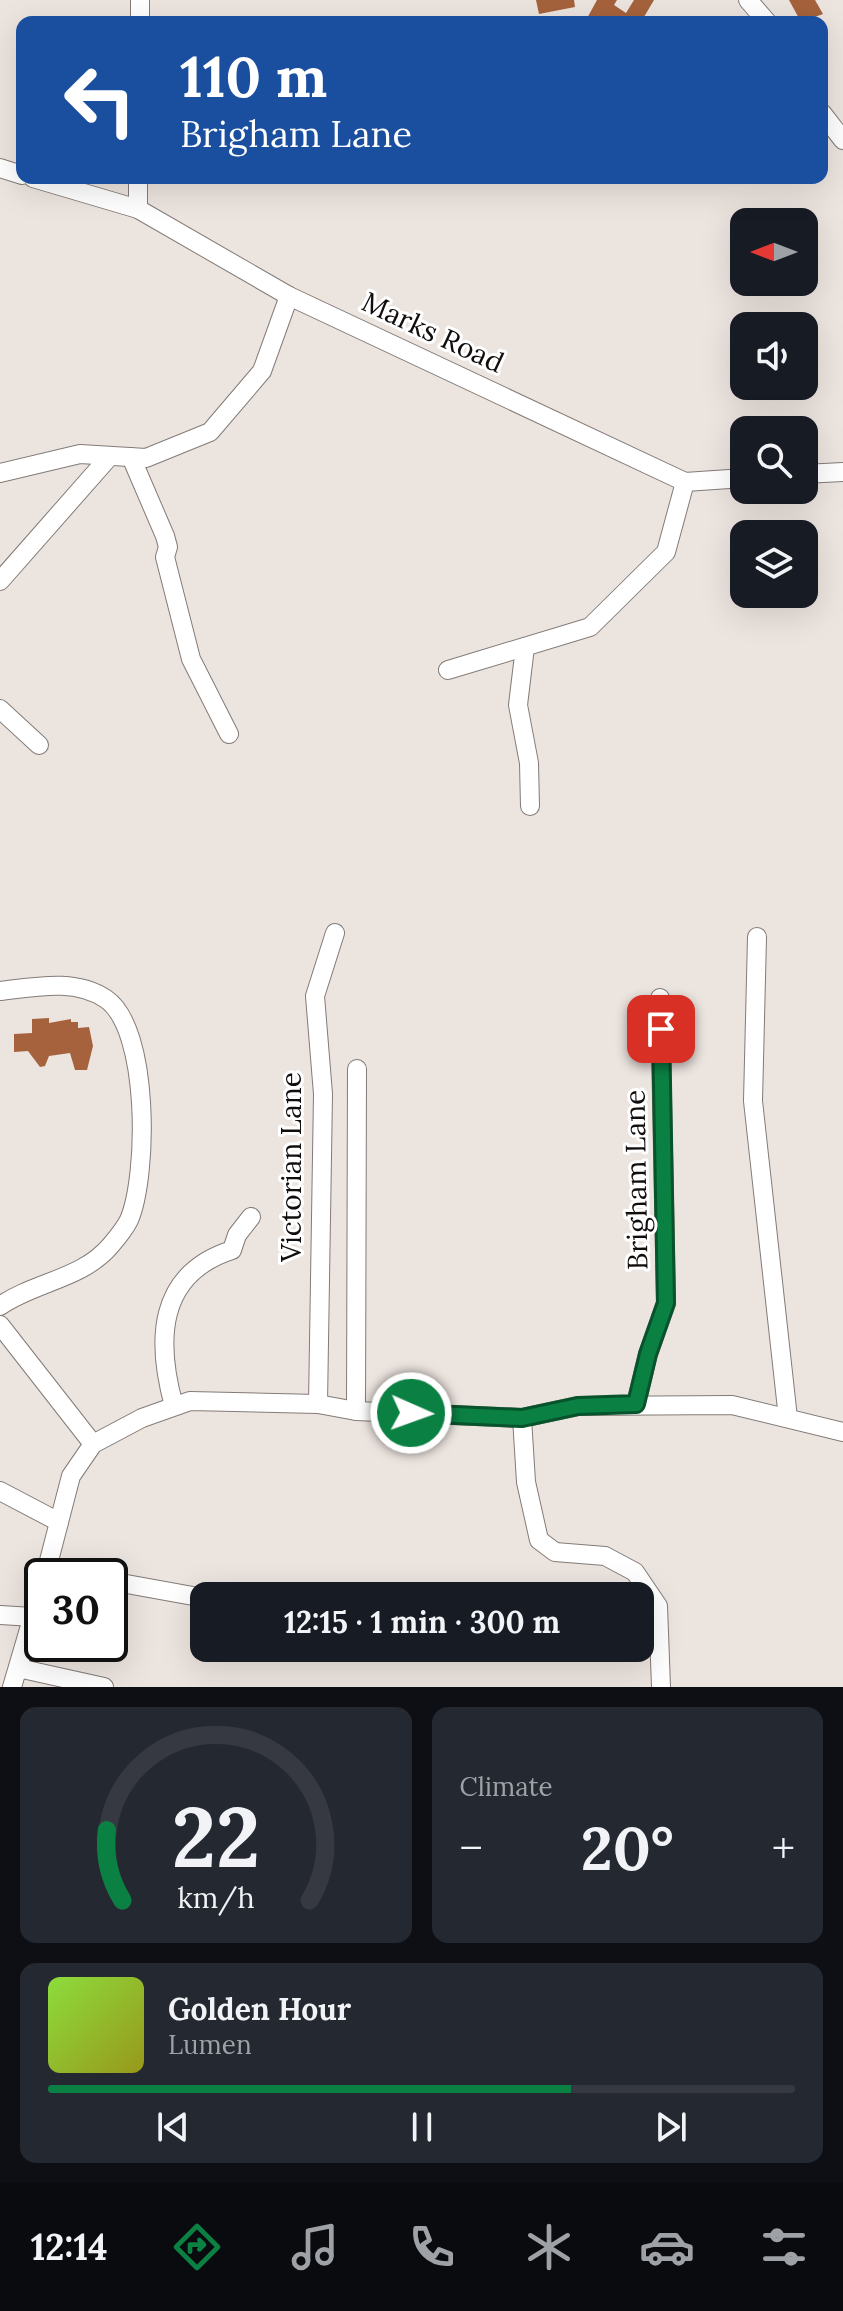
<!DOCTYPE html>
<html lang="en">
<head>
<meta charset="utf-8">
<style>
  body { margin:0; font-family:Lora,serif; background:#242831; color:#f1f3f6; height:100vh; display:flex; flex-direction:column; font-size:30px; white-space:nowrap }
  * { box-sizing:border-box; margin:0 }
  p { font-size:26px; color:#9ea1a6 }
  .icon { flex:none; width:44px; height:44px; fill:none; stroke:currentColor; stroke-width:2; stroke-linecap:round; stroke-linejoin:round }
  .map { position:relative; height:1687px; overflow:hidden }
  .details { display:flex; flex-direction:column; gap:20px; padding:20px; background:#0d0f14; flex:1 }
  .details>* { flex:none }
  .top-card { position:absolute; left:16px; top:16px; width:812px; height:168px; border-radius:16px; box-shadow:0 8px 32px #0002; background:#1a4fa0; color:#fff; overflow:hidden }
  .needle { width:52px; rotate:270deg }
  .buttons { position:absolute; left:730px; top:208px; display:grid; gap:16px }
  .buttons a { display:grid; place-items:center; width:88px; height:88px; border-radius:16px; background:#171b24; box-shadow:0 8px 32px #0002; font-size:40px }
  .speed { position:absolute; left:24px; top:1558px; display:flex; gap:16px; font-size:40px; font-weight:700; text-align:center }
  .speed>* { display:grid; place-content:center; width:104px; height:104px; border-radius:50%; background:#171b24; box-shadow:0 8px 32px #0002; line-height:1 }
  .speed .limit { border:4px solid #111; border-radius:12px; background:#fff; color:#111 }
  .pin { position:absolute; display:grid; place-items:center; width:68px; height:68px; color:#fff; margin:-34px; border-radius:16px; box-shadow:0 4px 12px #0006 }
  .me { position:absolute; width:88px; margin:-44px; rotate:92deg; stroke-linejoin:round; filter:drop-shadow(0 0 6px #0008) }
  .turn { display:flex; align-items:center; gap:28px; height:168px; padding:0 32px; font-size:36px }
  .turn .icon { width:104px; height:104px; stroke-width:2.5 }
  .turn b { display:block; font-size:56px; line-height:68px }
  .big { font-size:60px; font-weight:800; line-height:1.1 }
  .details .card { flex:1; display:flex; flex-direction:column; justify-content:center; gap:12px; min-width:0; padding:0 28px; border-radius:16px; background:#242831 }
  .details .dial { align-items:center; gap:0 }
  .dial svg { height:208px; overflow:visible; fill:none; stroke:#363941; stroke-width:7; stroke-linecap:round; text-anchor:middle }
  .dial text { fill:#f1f3f6; stroke:none }
  .song { display:flex; align-items:center; gap:24px }
  .cover { width:96px; height:96px; border-radius:12px; background:linear-gradient(135deg,hsl(90 70% 55%),hsl(60 70% 35%)) }
  .played { height:8px; border-radius:4px; background:linear-gradient(90deg,#0b8043 70%,#363941 70%) }
  .keys { display:flex; justify-content:space-around; direction:ltr }
  .heat { display:flex; justify-content:space-between; align-items:center; font-size:44px; direction:ltr }
  .details .tiles { flex:1; display:grid; gap:20px; grid-template-columns:1fr 1fr }
  .card:last-child { grid-column:span 2 }
  .trip { position:absolute; left:190px; top:1582px; width:464px; height:80px; border-radius:16px; background:#171b24; box-shadow:0 8px 32px #0002; font-weight:800; line-height:80px; text-align:center }
  .tab-bar { display:flex; height:128px; justify-content:space-around; align-items:center; background:#090b0e; color:#9ea1a6 }
  .tab-bar .icon { width:56px; height:56px }
  .tab-bar .active { color:#0b8043 }
  .tab-bar b { font-size:36px; color:#f1f3f6 }
  .map>svg:first-child { display:block }
  .building { fill:#a5623c }
  .lines { fill:none; stroke-linecap:round; stroke-linejoin:round }
  .minor-casing { stroke:#837b77; stroke-width:20 }
  .minor { stroke:#fff; stroke-width:18 }
  .route-casing { stroke:#07532c; stroke-width:20 }
  .route { stroke:#0b8043; stroke-width:14 }
  .labels { text-anchor:middle; dominant-baseline:central; stroke-width:6; stroke-linejoin:round; paint-order:stroke }
  .street-label { font-size:28px; fill:#100d0c; stroke:#fff }
</style>
</head>
<body>
<div class="map">
<svg width="843" height="1687" viewBox="0 0 843 1687">
  <rect width="100%" height="100%" fill="#ece4df"/>
  <g class="building">
    <polygon points="536,0 574,0 575,7 539,14"/>
    <polygon points="597,0 617,0 614,5 626,13 634,0 654,0 641,22 585,22"/>
    <polygon points="789,0 815,0 823,14 801,22"/>
    <polygon points="49,1018 49,1023 71,1019 71,1022 78,1022 78,1028 89,1027 93,1046 87,1070 75,1070 70,1053 49,1056 45,1066 40,1067 28,1051 14,1052 14,1034 32,1033 32,1019"/>
  </g>
  <g class="lines">
    <g class="minor-casing">
      <g id="minor">
        <polyline points="748,0 767,22"/>
        <polyline points="140,22 140,0"/>
        <polyline points="822,113 843,140"/>
        <polyline points="0,168 22,175"/>
        <polyline points="33,178 138,209"/>
        <polyline points="138,178 138,209 289,296 685,482 744,478"/>
        <polyline points="131,457 165,536 168,547 165,557 191,659 229,734"/>
        <polyline points="0,473 80,454 146,458 210,432 262,371 289,296"/>
        <polyline points="804,474 843,472"/>
        <polyline points="0,581 110,456"/>
        <polyline points="525,647 518,705 529,763 530,806"/>
        <polyline points="448,670 590,627 666,552 685,482"/>
        <polyline points="0,709 39,745"/>
        <polyline points="757,937 753,1101 788,1418"/>
        <path d="M0,991c35,-4 75,-13 106,8 44,30 42,177 23,221 -4,8 -12,18 -18,25 -28,34 -77,37 -111,61"/>
        <polyline points="0,1325 93,1444"/>
        <polyline points="318,1404 323,1094 315,996 335,933"/>
        <polyline points="636,1404 648,1354 666,1303 660,998"/>
        <path d="M174,1406c-18,-65 -17,-132 58,-156l5,-15 14,-18"/>
        <polyline points="356,1411 357,1069"/>
        <polyline points="522,1418 526,1482 539,1540 555,1552 605,1556 635,1572 658,1606 661,1687"/>
        <polyline points="0,1491 59,1522"/>
        <polyline points="46,1570 79,1576"/>
        <polyline points="45,1576 71,1476 93,1444 142,1418 190,1401 318,1404 356,1411 522,1418 578,1406 732,1405 843,1432"/>
        <polyline points="110,1581 204,1598"/>
        <polyline points="0,1615 33,1617"/>
        <polyline points="18,1668 104,1687"/>
        <polyline points="12,1687 42,1585"/>
      </g>
    </g>
    <use href="#minor" class="minor"/>
  </g>
  <g class="lines">
    <g class="route-casing">
      <polyline id="route" points="411,1413 522,1418 578,1406 636,1404 648,1354 666,1303 661,1029"/>
    </g>
    <use href="#route" class="route"/>
  </g>
  <g class="labels">
    <g class="street-label">
      <text transform="translate(433 332) rotate(25)">Marks Road</text>
      <text transform="translate(291 1167) rotate(-90)">Victorian Lane</text>
      <text transform="translate(636 1180) rotate(-91)">Brigham Lane</text>
    </g>
  </g>
</svg>
<div class="buttons">
<a><svg class="needle" viewBox="-14 -14 28 28"><path d="M0-13l5 13h-10z" fill="#e53935"/><path d="M0 13l5-13h-10z" fill="#9ea1a6"/></svg></a>
<a><svg class="icon" aria-label="sound" viewBox="0 0 24 24"><path d="M4 9h4l5-4v14l-5-4H4zM17 9q2 3 0 6"/></svg></a>
<a><svg class="icon" aria-label="search" viewBox="0 0 24 24"><circle cx="10" cy="10" r="6"/><path d="M15 15l6 6"/></svg></a>
<a><svg class="icon" aria-label="layers" viewBox="0 0 24 24"><path d="M12 4l9 5-9 5-9-5zM3 14l9 5 9-5"/></svg></a>
</div>
<div class="speed"><div class="limit">30</div></div>
<div class="pin" style="left:661px;top:1029px;background:#d93025"><svg class="icon" aria-label="arrive" viewBox="0 0 24 24"><path d="M6 21V4h12l-3 4 3 4H6"/></svg></div>
<svg class="me" style="left:411px;top:1413px" viewBox="-20 -20 40 40"><circle r="17" fill="#0b8043" stroke="#fff" stroke-width="3"/><path d="M0-11L8 9 0 5-8 9z" fill="#fff"/></svg>
<div class="trip">12:15 · 1 min · 300 m</div>
<div class="top-card">
<div class="turn"><svg class="icon" aria-label="left" viewBox="0 0 24 24"><path d="M17 20v-9H6M10 6l-5 5 5 5"/></svg><div><b>110 m</b>Brigham Lane</div></div>
</div>
</div>
<section class="details">
<div class="tiles">
<div class="card dial"><svg viewBox="0 0 100 80">
<path d="M14 69A42 42 0 1 1 86 69"/>
<path d="M14 69A42 42 0 0 1 8 42" stroke="#0b8043"/>
<text x="50" y="56" font-size="32" font-weight="700">22</text>
<text x="50" y="72" font-size="11">km/h</text>
</svg></div>
<div class="card"><p>Climate</p>
<div class="heat"><a>−</a><b class="big">20°</b><a>+</a></div>
</div>
<div class="card">
<div class="song"><i class="cover"></i><div><b>Golden Hour</b><p>Lumen</p></div></div>
<div class="played"></div>
<div class="keys"><svg class="icon" aria-label="previous" viewBox="0 0 24 24"><path d="M18 5L8 12l10 7zM5 5v14"/></svg><svg class="icon" aria-label="pause" viewBox="0 0 24 24"><path d="M8 5v14M16 5v14"/></svg><svg class="icon" aria-label="next" viewBox="0 0 24 24"><path d="M6 5l10 7-10 7zM19 5v14"/></svg></div>
</div>
</div>
</section>
<nav class="tab-bar">
<b>12:14</b>
<svg class="icon active" aria-label="directions" viewBox="0 0 24 24"><path d="M12 3l9 9-9 9-9-9zM9 14v-3h6M13 9l2 2-2 2"/></svg>
<svg class="icon" aria-label="music" viewBox="0 0 24 24"><path d="M9 18V5l10-2v13"/><circle cx="6" cy="18" r="3"/><circle cx="16" cy="16" r="3"/></svg>
<svg class="icon" aria-label="phone" viewBox="0 0 24 24"><path d="M5 4h4l2 5-3 2q2 4 5 5l2-3 5 2v4C11 20 4 13 5 4z"/></svg>
<svg class="icon" aria-label="climate" viewBox="0 0 24 24"><path d="M12 3v18M4 7l16 10M4 17L20 7"/></svg>
<svg class="icon" aria-label="car" viewBox="0 0 24 24"><path d="M5 17H2v-5l4-1 3-4h7l3 4 3 1v5h-3M9 17h6M6 11h13"/><circle cx="7" cy="17" r="2"/><circle cx="17" cy="17" r="2"/></svg>
<svg class="icon" aria-label="filters" viewBox="0 0 24 24"><path d="M4 7h16M4 17h16"/><circle cx="9" cy="7" r="2"/><circle cx="15" cy="17" r="2"/></svg>
</nav>
</body>
</html>
